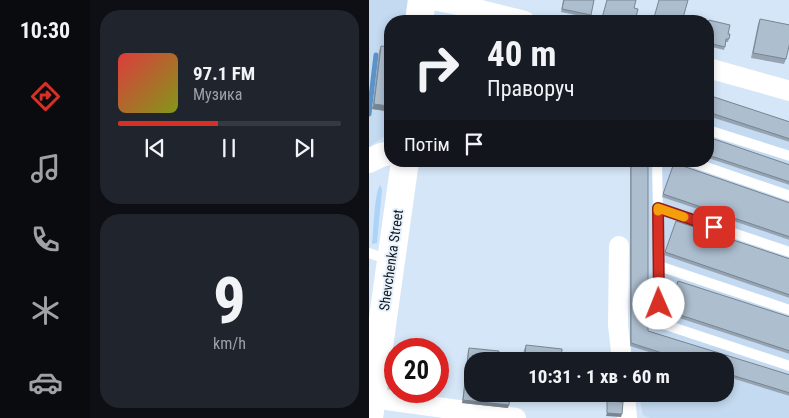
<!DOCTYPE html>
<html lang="uk">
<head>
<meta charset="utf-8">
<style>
  body { margin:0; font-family:"Roboto Condensed",sans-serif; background:#20242c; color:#f1f3f6; height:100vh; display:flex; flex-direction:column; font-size:19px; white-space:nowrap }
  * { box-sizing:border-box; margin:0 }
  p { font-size:16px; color:#9ea1a6 }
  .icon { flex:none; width:28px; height:28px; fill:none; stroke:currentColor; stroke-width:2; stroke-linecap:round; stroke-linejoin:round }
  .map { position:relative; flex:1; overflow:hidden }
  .drawer { display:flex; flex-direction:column; gap:10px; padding:10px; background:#0d0f14; width:279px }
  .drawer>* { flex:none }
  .guide { position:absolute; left:15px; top:15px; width:330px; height:152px; border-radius:20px; box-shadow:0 2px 8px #0003; background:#171b24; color:#f1f3f6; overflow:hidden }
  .speed { position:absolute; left:15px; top:338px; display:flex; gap:10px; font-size:25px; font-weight:700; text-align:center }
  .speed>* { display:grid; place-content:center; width:65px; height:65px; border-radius:50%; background:#171b24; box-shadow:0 2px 8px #0003; line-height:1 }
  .speed .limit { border:8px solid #d22; background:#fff; color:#111 }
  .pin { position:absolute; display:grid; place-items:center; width:42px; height:42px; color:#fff; margin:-21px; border-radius:10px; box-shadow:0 2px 8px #0006 }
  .me { position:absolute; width:55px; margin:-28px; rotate:359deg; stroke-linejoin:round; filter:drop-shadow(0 0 4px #0008) }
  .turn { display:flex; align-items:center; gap:18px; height:105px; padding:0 20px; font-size:22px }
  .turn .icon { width:65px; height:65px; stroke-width:2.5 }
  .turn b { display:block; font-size:35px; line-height:42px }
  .then { display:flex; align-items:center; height:48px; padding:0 20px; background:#0003; gap:10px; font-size:19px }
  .drawer .card { flex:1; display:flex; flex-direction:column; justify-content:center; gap:8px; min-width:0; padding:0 18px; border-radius:20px; background:#20242c }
  .drawer .dial { align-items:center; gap:0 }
  .dial b { font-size:65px; line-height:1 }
  .song { display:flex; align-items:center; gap:15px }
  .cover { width:60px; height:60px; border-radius:8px; background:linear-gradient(135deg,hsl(0 70% 55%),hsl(70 70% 35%)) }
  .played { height:5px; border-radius:2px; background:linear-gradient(90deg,#d93025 45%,#363941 45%) }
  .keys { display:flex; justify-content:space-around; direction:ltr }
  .trip { position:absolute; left:95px; top:352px; width:270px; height:50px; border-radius:20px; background:#171b24; box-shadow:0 2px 8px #0003; font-weight:700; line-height:50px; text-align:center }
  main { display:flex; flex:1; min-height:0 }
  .tab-bar { display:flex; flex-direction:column; width:90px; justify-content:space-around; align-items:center; background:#090b0e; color:#9ea1a6 }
  .tab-bar .icon { width:35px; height:35px }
  .tab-bar .current { color:#d93025 }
  .tab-bar b { font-size:22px; color:#f1f3f6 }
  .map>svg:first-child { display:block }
  .built { fill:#c3daf1 }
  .green { fill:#add3f7 }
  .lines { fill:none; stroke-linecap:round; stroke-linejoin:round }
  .stream { stroke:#5894ca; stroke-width:5 }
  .service { stroke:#fff; stroke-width:10 }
  .minor { stroke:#fff; stroke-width:20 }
  .tertiary { stroke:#fff; stroke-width:24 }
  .secondary { stroke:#fff; stroke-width:28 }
  .wall { fill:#95a3b2 }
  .shaded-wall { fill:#798591 }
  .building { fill:#adbecf; stroke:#798591 }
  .route-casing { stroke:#8d1f18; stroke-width:12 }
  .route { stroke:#d93025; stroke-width:9 }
  .slow { stroke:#f59e0b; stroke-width:9 }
  .labels { text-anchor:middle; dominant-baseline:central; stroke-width:4; stroke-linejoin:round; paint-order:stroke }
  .street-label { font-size:14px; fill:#11171d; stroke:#e8f2fd }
</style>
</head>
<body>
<main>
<nav class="tab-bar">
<b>10:30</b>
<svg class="icon current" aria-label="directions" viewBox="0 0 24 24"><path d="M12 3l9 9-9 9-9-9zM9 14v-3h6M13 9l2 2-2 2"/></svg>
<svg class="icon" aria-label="music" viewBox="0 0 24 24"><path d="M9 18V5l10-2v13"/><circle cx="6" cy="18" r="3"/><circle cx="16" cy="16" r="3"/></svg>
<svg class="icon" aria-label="phone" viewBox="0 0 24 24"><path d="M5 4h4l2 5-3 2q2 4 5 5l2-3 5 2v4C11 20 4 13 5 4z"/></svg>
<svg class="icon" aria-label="climate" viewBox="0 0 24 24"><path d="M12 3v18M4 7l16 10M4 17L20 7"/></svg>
<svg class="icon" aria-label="car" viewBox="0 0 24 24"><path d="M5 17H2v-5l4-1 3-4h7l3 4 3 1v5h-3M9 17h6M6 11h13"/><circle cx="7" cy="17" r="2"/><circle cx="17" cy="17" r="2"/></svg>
</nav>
<section class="drawer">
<div class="card">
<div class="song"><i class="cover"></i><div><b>97.1 FM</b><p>Музика</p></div></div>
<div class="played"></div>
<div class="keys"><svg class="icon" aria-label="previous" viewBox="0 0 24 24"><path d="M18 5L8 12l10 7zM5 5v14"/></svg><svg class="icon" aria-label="pause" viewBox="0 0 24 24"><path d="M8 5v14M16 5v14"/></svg><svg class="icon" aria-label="next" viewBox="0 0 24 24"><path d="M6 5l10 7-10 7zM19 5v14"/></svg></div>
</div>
<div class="card dial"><b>9</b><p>km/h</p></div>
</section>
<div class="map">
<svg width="421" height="418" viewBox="0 0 421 418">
  <rect width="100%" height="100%" fill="#d4e6f7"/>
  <g class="built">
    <polygon points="0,0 39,0 37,21 21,21 21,126 16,136 0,147"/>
    <polygon points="339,98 420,125 420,418 281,418 274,415 270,394 356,394 356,361 264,361 261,346 261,161 339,161"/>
  </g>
  <path class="green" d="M11,185l2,4 -5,54 -5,1c2,-15 2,-49 8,-59z"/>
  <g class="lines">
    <polyline class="stream" points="0,114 7,55"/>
    <g class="service">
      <polyline points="339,130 421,156"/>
      <polyline points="288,161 291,323 421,366"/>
      <polyline points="320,161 421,196"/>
      <polyline points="289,208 421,252"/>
      <polyline points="0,253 20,260"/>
      <polyline points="290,266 421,310"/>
    </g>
    <g class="minor">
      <polyline points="63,0 104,8 156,21"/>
      <polyline points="339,68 421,91"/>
      <polyline points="250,246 249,325 253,361"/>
      <polyline points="256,394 258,418"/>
      <polyline points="3,398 147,418"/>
    </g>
    <polyline class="tertiary" points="0,161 12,155 21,153"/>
    <g class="secondary">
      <polyline points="50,21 53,0"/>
      <polyline points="0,418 36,161"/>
    </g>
  </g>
  <g class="wall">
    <polygon points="194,0 225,0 221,18 192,12"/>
    <polygon points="238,0 265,8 266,21 232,21"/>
    <polygon points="391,19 417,59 415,64 382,58 389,24"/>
    <polygon points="340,20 359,34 361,34 359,42 357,42 355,50 339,46 339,23"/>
    <polygon points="12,46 17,111 3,109 10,51"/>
    <polygon points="339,95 421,122 421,142 339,116"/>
    <polygon points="339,137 421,165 421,185 339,158"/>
    <polygon points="261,161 279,161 279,331 421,375 421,396 356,376 356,361 309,361 261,346"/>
    <polygon points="305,163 421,203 421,240 293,197"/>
    <polygon points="307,221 421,259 421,298 295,255"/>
    <polygon points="309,281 421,317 421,354 298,314"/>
    <polygon points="157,345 192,361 153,361 155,350"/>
    <polygon points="100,348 104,361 139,408 93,403 99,350"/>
  </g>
  <g class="shaded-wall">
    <polygon points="21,103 21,107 17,111 3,109 5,104"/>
    <polygon points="94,400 140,405 139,408 93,403"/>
    <polygon points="238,413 253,414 252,417 237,416"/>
  </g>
  <g class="building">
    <polygon points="195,0 225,0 222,15 193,9"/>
    <polygon points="238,0 267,0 265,8 269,9 266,21 245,21 233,18"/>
    <polygon points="290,0 319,0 314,18 318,19 317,21 284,21"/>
    <polygon points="391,19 421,25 421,42 417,59 384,53"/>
    <polygon points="340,20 361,25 359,34 361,34 360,39 357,39 356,47 339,43 339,25"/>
    <polygon points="12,46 21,47 21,103 19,106 5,104"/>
    <polygon points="339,95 421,122 421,139 339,112"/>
    <polygon points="339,137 421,165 421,182 339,155"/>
    <polygon points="262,161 279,161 279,331 421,375 421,393 356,373 356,361 318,361 262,343"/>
    <polygon points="305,163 421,203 421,237 294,194"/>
    <polygon points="307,221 421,259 421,295 296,252"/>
    <polygon points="309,281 421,317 421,351 299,311"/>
    <polygon points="157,345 193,349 192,361 155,361"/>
    <polygon points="100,348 130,351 129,361 104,361 104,394 141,394 140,405 94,400"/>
    <polygon points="238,401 254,402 253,414 238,413"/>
  </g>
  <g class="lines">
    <g class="route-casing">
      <polyline id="route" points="290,304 289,208 345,227"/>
    </g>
    <use href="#route" class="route"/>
    <polyline class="slow" points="289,211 289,208 315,217"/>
  </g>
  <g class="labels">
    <g class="street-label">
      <text transform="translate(22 260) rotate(-82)">Shevchenka Street</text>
    </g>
  </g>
</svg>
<div class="speed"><div class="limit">20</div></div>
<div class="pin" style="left:345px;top:227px;background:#d93025"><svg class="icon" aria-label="arrive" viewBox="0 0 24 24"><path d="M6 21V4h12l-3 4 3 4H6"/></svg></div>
<svg class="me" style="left:290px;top:304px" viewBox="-20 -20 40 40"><circle r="19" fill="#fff"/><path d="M0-13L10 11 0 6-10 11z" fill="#d93025"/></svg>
<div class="trip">10:31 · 1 хв · 60 m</div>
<div class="guide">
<div class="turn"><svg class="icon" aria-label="right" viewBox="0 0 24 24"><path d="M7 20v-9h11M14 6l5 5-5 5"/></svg><div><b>40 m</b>Праворуч</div></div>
<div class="then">Потім<svg class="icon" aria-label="arrive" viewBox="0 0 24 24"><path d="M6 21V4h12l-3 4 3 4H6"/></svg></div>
</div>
</div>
</main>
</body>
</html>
